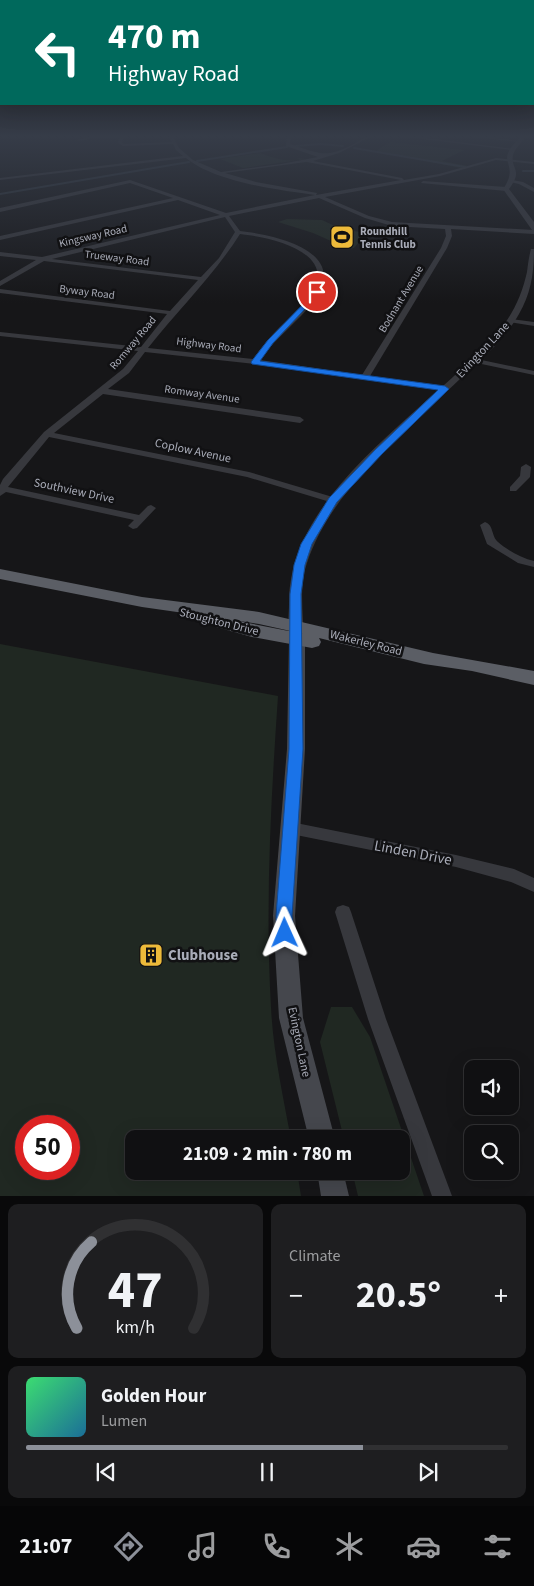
<!DOCTYPE html>
<html lang="en">
<head>
<meta charset="utf-8">
<style>
  body { margin:0; font-family:"Source Sans 3",sans-serif; background:#1e1e20; color:#f1f3f6; height:100vh; display:flex; flex-direction:column; font-size:19px; white-space:nowrap }
  * { box-sizing:border-box; margin:0 }
  p { font-size:16px; color:#9c9d9f }
  .icon { flex:none; width:28px; height:28px; fill:none; stroke:currentColor; stroke-width:2; stroke-linecap:round; stroke-linejoin:round }
  .map { position:relative; height:1196px; overflow:hidden }
  .details { display:flex; flex-direction:column; gap:8px; padding:8px; background:#09090a; flex:1 }
  .details>* { flex:none }
  .top-card { position:absolute; left:0px; top:0px; width:535px; height:105px; box-shadow:0 5px 20px #0002,0 0 0 1px #303032; background:#00695c; color:#fff; overflow:hidden }
  .tools { position:absolute; left:464px; top:1060px; display:grid; gap:10px }
  .tools a { display:grid; place-items:center; width:55px; height:55px; border-radius:10px; background:#101012; box-shadow:0 5px 20px #0002,0 0 0 1px #303032; font-size:25px }
  .speed { position:absolute; left:15px; top:1115px; display:flex; gap:10px; font-size:25px; font-weight:700; text-align:center }
  .speed>* { display:grid; place-content:center; width:65px; height:65px; border-radius:50%; background:#101012; box-shadow:0 5px 20px #0002,0 0 0 1px #303032; line-height:1 }
  .speed .limit { border:8px solid #d22; background:#fff; color:#111 }
  .pin { position:absolute; display:grid; place-items:center; width:42px; height:42px; color:#fff; margin:-21px; border:2px solid #fff; border-radius:50%; box-shadow:0 1px 5px #0007 }
  .me { position:absolute; width:55px; margin:-28px; rotate:359deg; stroke-linejoin:round; filter:drop-shadow(0 0 4px #0008) }
  .turn { display:flex; align-items:center; gap:18px; height:105px; padding:0 25px; font-size:22px }
  .turn .icon { width:65px; height:65px; stroke-width:2.5 }
  .turn b { display:block; font-size:35px; line-height:42px }
  .big { font-size:38px; font-weight:700; line-height:1.1 }
  .details .tile { flex:1; display:flex; flex-direction:column; justify-content:center; gap:8px; min-width:0; padding:0 18px; border-radius:10px; background:#1e1e20 }
  .details .dial { align-items:center; gap:0 }
  .dial svg { height:130px; overflow:visible; fill:none; stroke:#303032; stroke-width:7; stroke-linecap:round; text-anchor:middle }
  .dial text { fill:#f1f3f6; stroke:none }
  .song { display:flex; align-items:center; gap:15px }
  .cover { width:60px; height:60px; border-radius:8px; background:linear-gradient(135deg,hsl(140 70% 55%),hsl(200 70% 35%)) }
  .played { height:5px; border-radius:2px; background:linear-gradient(90deg,#8c9099 70%,#303032 70%) }
  .keys { display:flex; justify-content:space-around; direction:ltr }
  .heat { display:flex; justify-content:space-between; align-items:center; font-size:28px; direction:ltr }
  .details .tiles { flex:1; display:grid; gap:8px; grid-template-columns:1fr 1fr }
  .tile:last-child { grid-column:span 2 }
  .trip { position:absolute; left:125px; top:1130px; width:285px; height:50px; border-radius:10px; background:#101012; box-shadow:0 5px 20px #0002,0 0 0 1px #303032; font-weight:700; line-height:50px; text-align:center }
  .menu { display:flex; height:80px; justify-content:space-around; align-items:center; background:#060607; color:#9c9d9f }
  .menu .icon { width:35px; height:35px }
  .menu .active { color:#8c9099 }
  .menu b { font-size:22px; color:#f1f3f6 }
  .map>svg:first-child { display:block }
  .green { fill:#202822; fill-rule:evenodd }
  .lines { fill:none; stroke-linecap:round; stroke-linejoin:round }
  .stream { stroke:#2d343c; stroke-width:2 }
  .minor { fill:#37383d; fill-rule:evenodd }
  .tertiary { fill:#37383d; fill-rule:evenodd }
  .secondary { fill:#45474d; fill-rule:evenodd }
  .trunk { fill:#5b5e65; fill-rule:evenodd }
  .route { fill:#1a73e8; stroke:#114b97 }
  .labels { text-anchor:middle; dominant-baseline:central; stroke-width:5; stroke-linejoin:round; paint-order:stroke }
  .far-poi-label { font-size:11px; font-weight:bold; fill:#a9acb8; stroke:#111113; text-anchor:start }
  .far-street-label { font-size:11px; fill:#a9acb8; stroke:#111113 }
  .street-label { font-size:12px; fill:#a9acb8; stroke:#111113 }
  .near-street-label { font-size:15px; fill:#a9acb8; stroke:#111113 }
  .near-poi-label { font-size:15px; font-weight:bold; fill:#a9acb8; stroke:#111113; text-anchor:start }
</style>
</head>
<body>
<div class="map">
<svg width="534" height="1196" viewBox="0 0 534 1196">
  <rect width="100%" height="100%" fill="#161618"/>
  <g class="green">
    <polygon points="390,142 464,150 442,161 468,166 461,168 376,151"/>
    <path d="M260,153c14,5 25,9 40,7l-3,-2 9,1 -63,9 -23,-9z"/>
    <polygon points="287,219 322,220 335,226 334,228 367,233 354,248 349,249 313,233 278,222"/>
    <path d="M0,644l278,52c-7,103 -13,208 -7,311 2,44 12,89 20,132h-157v32h163l4,25h-301zM26,1126h43v43h-43z"/>
    <polygon points="331,1007 352,1007 370,1037 424,1196 358,1196 352,1171 401,1171 401,1139 344,1139 320,1042"/>
  </g>
  <g class="lines">
    <g class="stream">
      <polyline points="295,146 321,144 343,146"/>
      <polyline points="354,148 465,167"/>
      <polyline points="197,161 287,147"/>
      <polyline points="523,171 534,171"/>
      <polyline points="0,194 189,162"/>
    </g>
    <g class="minor">
      <path d="M124,135l-2,8 2,1 48,-2 -4,-7h4l7,13 14,12 28,12 60,-8 37,-7 -32,-11 1,-11h4l-1,9c31,10 35,15 66,-1 6,-4 11,-8 18,-8l-35,18 -26,8 89,17 2,2 35,-6 57,-16 38,4v2l-38,-4 -56,16 -115,21 44,19 23,6 142,8v4l-83,-5 1,7 -5,12 -77,128 75,11h3v4l-193,-27 -110,-12 -16,21 -21,16 192,28 4,3 -4,3 -197,-29 -49,39 195,39 87,26 2,2 -2,2h-6l-83,-25 -198,-40 -41,50 131,28 9,-9 3,-1 5,3 -19,20 -4,1 -5,-3 6,-6 -128,-28 -6,4v-11l3,-6 41,-47 79,-63 15,-18 -138,-15v-4l141,15 26,-33 -167,-21v-4l170,22 28,-31 -154,-19 -44,25v-5l36,-21 -36,-4v-4l42,5 178,-42 -42,-15 -178,40v-4l173,-38 -43,-15 -130,29v-4l130,-28 96,33 89,-18c-37,-5 -100,-13 -129,-37l-186,22v-2l183,-22 -7,-6 -3,-6 -50,2 -5,-3 1,-6 -25,1 -15,3 -2,-1 17,-4zM306,162h1l94,18 -85,15 1,-2 -61,-11 -31,-9zM319,198l46,20 27,8 53,3 1,7 -5,12 -79,127 -102,-15c15,-22 38,-38 54,-59 37,-50 -39,-66 -74,-70l-11,-15zM225,217l10,15 -16,26 -18,19 -149,-18zM240,234c29,3 98,17 72,60 -8,13 -21,23 -32,33 -10,10 -19,21 -27,32l-105,-11c30,-38 66,-73 92,-114z"/>
      <polygon points="389,135 403,135 515,149 513,150"/>
      <polygon points="457,135 473,135 521,141 519,142"/>
      <polygon points="512,180 523,182 534,188 534,192 519,184 510,182"/>
      <polygon points="423,181 506,187 509,189 506,191 421,183"/>
      <polygon points="511,319 534,322 534,326 509,322 509,320"/>
      <polygon points="472,358 534,371 534,375 472,362"/>
      <polygon points="526,464 531,467 530,477 516,491 510,491 510,487 520,476 521,467"/>
      <path d="M485,522c9,3 6,14 13,20 9,8 24,16 36,19v6l-16,-4 -31,-19 -7,-19z"/>
      <polygon points="291,822 456,855 514,869 534,878 534,892 511,882 456,867 291,834 286,832 284,828 286,824"/>
      <polygon points="343,905 349,907 351,912 386,1019 452,1196 432,1196 368,1019 335,912 337,907"/>
    </g>
    <g class="tertiary">
      <path d="M522,135h5c-4,6 -12,13 -14,20 -3,14 11,14 -4,34l25,33v9l-2,-1 -29,-41c15,-21 -1,-26 6,-38 3,-6 9,-11 13,-16z"/>
      <path d="M531,249h3c0,24 -3,44 -15,65 -14,25 -37,45 -58,64 -55,53 -130,111 -154,185 -8,23 -4,51 -3,75l-2,3h-10c-6,-8 -3,-26 -3,-37 -1,-118 150,-197 216,-281 11,-15 18,-33 22,-51 1,-8 2,-16 4,-23z"/>
    </g>
    <g class="secondary">
      <polygon points="297,634 303,635 305,639 305,749 295,916 303,1018 335,1139 309,1139 279,1018 273,916 287,749 289,639 291,635"/>
      <polygon points="317,1171 343,1171 349,1196 321,1196"/>
    </g>
    <path class="trunk" d="M0,569l142,28 117,15 174,41 101,18v14l-62,-14 -48,-7 -105,-26 2,4 -2,4 -7,2 -60,-11 -36,-10 -3,-4 6,-5 -77,-11 -142,-28zM233,620l26,4 45,10z"/>
  </g>
  <linearGradient id="sky" x2="0" y2="1"><stop stop-color="#0c0c0d"/><stop offset="0.45" stop-color="#363c48"/><stop offset="1" stop-color="#363c48" stop-opacity="0"/></linearGradient>
  <rect width="534" height="303" fill="url(#sky)"/>
  <polygon class="route" points="317,290 320,292 319,294 273,343 260,361 445,386 449,389 382,454 337,502 312,544 305,565 301,594 303,749 292,916 294,933 291,939 285,941 279,939 277,933 276,916 289,749 290,594 294,565 301,544 329,498 375,450 438,390 252,364 251,362 268,340"/>
  <defs>
    <g id="stadium-square" transform="scale(1.25)"><rect x="-9" y="-9" width="18" height="18" rx="4" fill="#edba3a" stroke="#111113"/><path d="M0-5a6.5 5 0 1 0 0 10a6.5 5 0 1 0 0-10ZM-3.5-1.8h7v3.6h-7Z" fill="#111"/></g>
    <g id="building-square" transform="scale(1.25)"><rect x="-9" y="-9" width="18" height="18" rx="4" fill="#edba3a" stroke="#111113"/><path d="M-4-6H4V6H1V3H-1V6H-4ZM-2.5-4.3h1.7v1.8h-1.7ZM.8-4.3h1.7v1.8H.8ZM-2.5-1h1.7V.8h-1.7ZM.8-1h1.7V.8H.8Z" fill="#111"/></g>
  </defs>
  <g fill-rule="evenodd">
    <use href="#stadium-square" x="342" y="237"/>
    <use href="#building-square" x="151" y="955"/>
  </g>
  <g class="labels">
    <g class="far-poi-label">
      <text x="360" y="231">Roundhill<tspan x="360" dy="13">Tennis Club</tspan></text>
    </g>
    <g class="far-street-label">
      <text transform="translate(93 236) rotate(-13)">Kingsway Road</text>
      <text transform="translate(117 258) rotate(7)">Trueway Road</text>
      <text transform="translate(87 292) rotate(7)">Byway Road</text>
      <text transform="translate(401 299) rotate(-59)">Bodnant Avenue</text>
      <text transform="translate(133 343) rotate(-50)">Romway Road</text>
      <text transform="translate(209 345) rotate(7)">Highway Road</text>
      <text transform="translate(202 394) rotate(8)">Romway Avenue</text>
    </g>
    <g class="street-label">
      <text transform="translate(483 350) rotate(-47)">Evington Lane</text>
      <text transform="translate(193 451) rotate(12)">Coplow Avenue</text>
      <text transform="translate(74 491) rotate(12)">Southview Drive</text>
      <text transform="translate(219 622) rotate(14)">Stoughton Drive</text>
      <text transform="translate(366 643) rotate(14)">Wakerley Road</text>
      <text transform="translate(299 1042) rotate(78)">Evington Lane</text>
    </g>
    <g class="near-street-label">
      <text transform="translate(413 853) rotate(11)">Linden Drive</text>
    </g>
    <g class="near-poi-label">
      <text x="168" y="955">Clubhouse</text>
    </g>
  </g>
</svg>
<div class="tools">
<a><svg class="icon" aria-label="sound" viewBox="0 0 24 24"><path d="M4 9h4l5-4v14l-5-4H4zM17 9q2 3 0 6"/></svg></a>
<a><svg class="icon" aria-label="search" viewBox="0 0 24 24"><circle cx="10" cy="10" r="6"/><path d="M15 15l6 6"/></svg></a>
</div>
<div class="speed"><div class="limit">50</div></div>
<div class="pin" style="left:317px;top:292px;background:#d93025"><svg class="icon" aria-label="arrive" viewBox="0 0 24 24"><path d="M6 21V4h12l-3 4 3 4H6"/></svg></div>
<svg class="me" style="left:285px;top:933px" viewBox="-20 -20 40 40"><path d="M0-17L14 15 0 8-14 15z" fill="#1a73e8" stroke="#fff" stroke-width="4"/></svg>
<div class="trip">21:09 · 2 min · 780 m</div>
<div class="top-card">
<div class="turn"><svg class="icon" aria-label="left" viewBox="0 0 24 24"><path d="M17 20v-9H6M10 6l-5 5 5 5"/></svg><div><b>470 m</b>Highway Road</div></div>
</div>
</div>
<section class="details">
<div class="tiles">
<div class="tile dial"><svg viewBox="0 0 100 80">
<path d="M14 69A42 42 0 1 1 86 69"/>
<path d="M14 69A42 42 0 0 1 23 16" stroke="#8c9099"/>
<text x="50" y="56" font-size="32" font-weight="700">47</text>
<text x="50" y="72" font-size="11">km/h</text>
</svg></div>
<div class="tile"><p>Climate</p>
<div class="heat"><a>−</a><b class="big">20.5°</b><a>+</a></div>
</div>
<div class="tile">
<div class="song"><i class="cover"></i><div><b>Golden Hour</b><p>Lumen</p></div></div>
<div class="played"></div>
<div class="keys"><svg class="icon" aria-label="previous" viewBox="0 0 24 24"><path d="M18 5L8 12l10 7zM5 5v14"/></svg><svg class="icon" aria-label="pause" viewBox="0 0 24 24"><path d="M8 5v14M16 5v14"/></svg><svg class="icon" aria-label="next" viewBox="0 0 24 24"><path d="M6 5l10 7-10 7zM19 5v14"/></svg></div>
</div>
</div>
</section>
<nav class="menu">
<b>21:07</b>
<svg class="icon active" aria-label="directions" viewBox="0 0 24 24"><path d="M12 3l9 9-9 9-9-9zM9 14v-3h6M13 9l2 2-2 2"/></svg>
<svg class="icon" aria-label="music" viewBox="0 0 24 24"><path d="M9 18V5l10-2v13"/><circle cx="6" cy="18" r="3"/><circle cx="16" cy="16" r="3"/></svg>
<svg class="icon" aria-label="phone" viewBox="0 0 24 24"><path d="M5 4h4l2 5-3 2q2 4 5 5l2-3 5 2v4C11 20 4 13 5 4z"/></svg>
<svg class="icon" aria-label="climate" viewBox="0 0 24 24"><path d="M12 3v18M4 7l16 10M4 17L20 7"/></svg>
<svg class="icon" aria-label="car" viewBox="0 0 24 24"><path d="M5 17H2v-5l4-1 3-4h7l3 4 3 1v5h-3M9 17h6M6 11h13"/><circle cx="7" cy="17" r="2"/><circle cx="17" cy="17" r="2"/></svg>
<svg class="icon" aria-label="filters" viewBox="0 0 24 24"><path d="M4 7h16M4 17h16"/><circle cx="9" cy="7" r="2"/><circle cx="15" cy="17" r="2"/></svg>
</nav>
</body>
</html>
